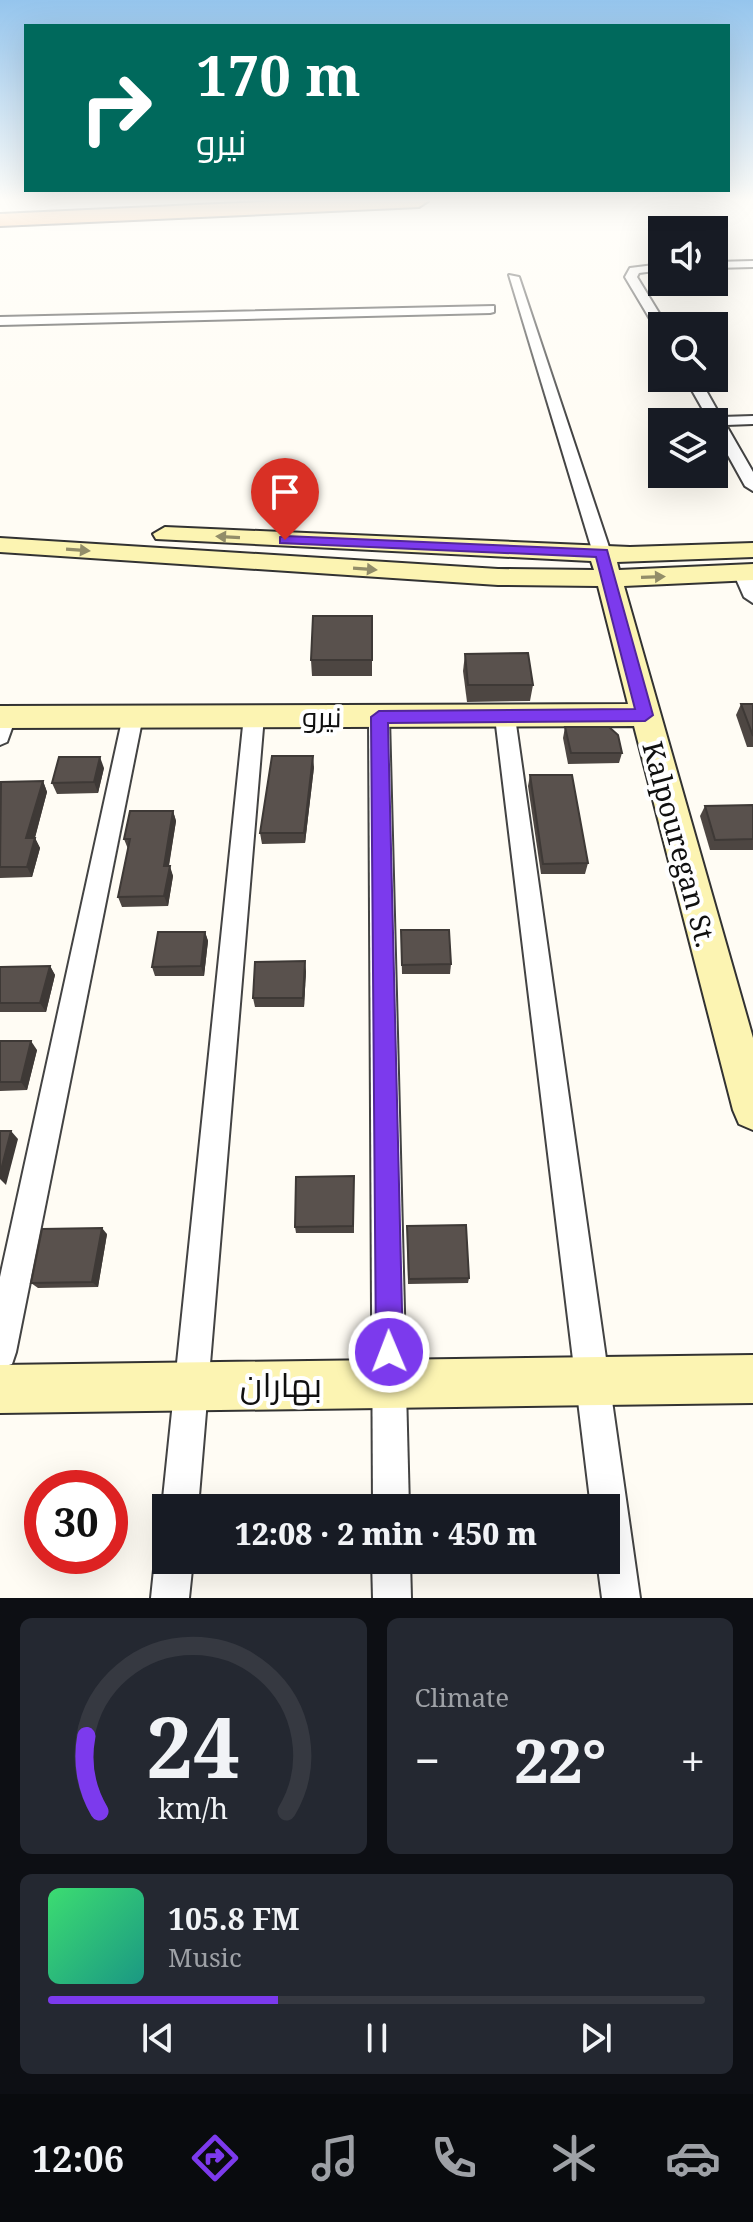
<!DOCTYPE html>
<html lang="en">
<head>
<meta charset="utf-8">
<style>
  body { margin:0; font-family:"Noto Serif",Cairo,serif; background:#242831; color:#f1f3f6; height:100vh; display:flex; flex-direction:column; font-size:30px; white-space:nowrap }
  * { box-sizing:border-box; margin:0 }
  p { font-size:26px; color:#9ea1a6 }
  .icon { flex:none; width:44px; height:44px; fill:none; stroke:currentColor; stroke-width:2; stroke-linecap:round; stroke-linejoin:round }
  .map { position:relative; height:1598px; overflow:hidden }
  .side { display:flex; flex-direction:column; gap:20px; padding:20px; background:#0d0f14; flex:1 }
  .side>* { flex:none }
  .top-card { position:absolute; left:24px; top:24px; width:706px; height:168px; border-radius:0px; box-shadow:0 8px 32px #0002; background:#00695c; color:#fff; overflow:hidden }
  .buttons { position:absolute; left:648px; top:216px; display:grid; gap:16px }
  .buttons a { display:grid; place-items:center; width:80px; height:80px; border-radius:0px; background:#171b24; box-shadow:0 8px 32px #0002; font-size:40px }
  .speed { position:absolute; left:24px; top:1470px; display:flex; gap:16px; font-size:40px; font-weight:700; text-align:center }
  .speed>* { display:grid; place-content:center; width:104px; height:104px; border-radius:50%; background:#171b24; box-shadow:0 8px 32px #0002; line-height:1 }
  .speed .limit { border:12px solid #d22; background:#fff; color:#111 }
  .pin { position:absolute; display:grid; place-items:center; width:68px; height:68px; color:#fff; margin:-82px -34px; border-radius:50% 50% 50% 0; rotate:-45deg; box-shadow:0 0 8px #0007 }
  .pin .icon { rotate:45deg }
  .me { position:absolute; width:88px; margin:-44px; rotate:359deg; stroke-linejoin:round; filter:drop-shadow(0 0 6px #0008) }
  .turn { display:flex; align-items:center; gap:28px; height:168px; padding:0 40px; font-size:36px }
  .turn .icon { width:104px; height:104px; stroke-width:2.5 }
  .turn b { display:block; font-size:56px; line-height:68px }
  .big { font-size:60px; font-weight:800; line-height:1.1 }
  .side .tile { flex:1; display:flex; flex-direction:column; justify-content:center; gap:12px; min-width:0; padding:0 28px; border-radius:12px; background:#242831 }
  .side .dial { align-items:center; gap:0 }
  .dial svg { height:208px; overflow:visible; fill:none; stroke:#363941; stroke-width:7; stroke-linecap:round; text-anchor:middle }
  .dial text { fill:#f1f3f6; stroke:none }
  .song { display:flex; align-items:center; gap:24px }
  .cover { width:96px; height:96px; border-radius:12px; background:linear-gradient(135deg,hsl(140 70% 55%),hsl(170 70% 35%)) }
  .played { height:8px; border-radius:4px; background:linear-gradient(90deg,#7c3aed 35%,#363941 35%) }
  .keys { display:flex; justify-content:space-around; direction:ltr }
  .heat { display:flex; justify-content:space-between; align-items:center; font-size:44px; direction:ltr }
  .side .tiles { flex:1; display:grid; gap:20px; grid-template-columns:1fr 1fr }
  .tile:last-child { grid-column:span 2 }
  .trip { position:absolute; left:152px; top:1494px; width:468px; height:80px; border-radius:0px; background:#171b24; box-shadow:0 8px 32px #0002; font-weight:800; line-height:80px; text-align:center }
  .dock { display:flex; height:128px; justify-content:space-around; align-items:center; background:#090b0e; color:#9ea1a6 }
  .dock .icon { width:56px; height:56px }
  .dock .on { color:#7c3aed }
  .dock b { font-size:36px; color:#f1f3f6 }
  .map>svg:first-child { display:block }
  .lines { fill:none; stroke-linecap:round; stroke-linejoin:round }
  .street-casing { stroke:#434343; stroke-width:4 }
  .secondary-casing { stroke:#323232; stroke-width:4 }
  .highway-casing { stroke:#212121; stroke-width:4 }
  .street { fill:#fff; fill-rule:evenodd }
  .secondary { fill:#fcf4b2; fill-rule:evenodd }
  .highway { fill:#efa262; fill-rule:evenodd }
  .wall { fill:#4d4642 }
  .shaded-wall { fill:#3e3936 }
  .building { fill:#59514d; stroke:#3e3936; stroke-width:2 }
  .oneway { fill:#928d69 }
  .route { fill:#7c3aed; stroke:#51269a; stroke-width:2 }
  .labels { text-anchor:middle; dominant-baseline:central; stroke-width:8; stroke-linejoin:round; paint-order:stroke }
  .street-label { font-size:28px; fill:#101010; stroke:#fff }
  .near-street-label { font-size:34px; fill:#101010; stroke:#fff }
</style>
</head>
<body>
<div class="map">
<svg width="753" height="1598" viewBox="0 0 753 1598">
  <rect width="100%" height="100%" fill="#fffcf4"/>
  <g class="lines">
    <g class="street-casing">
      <g id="street">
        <polygon points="753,261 753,267 714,268 714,262"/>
        <polygon points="662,264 662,270 639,273 637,277 667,326 662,326 662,333 656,329 625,277 630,268"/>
        <polygon points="509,275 519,277 611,553 608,557 602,558 593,553"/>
        <polygon points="494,306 494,312 490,313 0,325 0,317"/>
        <polygon points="685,378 699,378 721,417 753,416 753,424 726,425 753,472 753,491 745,486 714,430 714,422 710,422"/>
        <polygon points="742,567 748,568 753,577 753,603 744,597 733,572"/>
        <polygon points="133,709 143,716 16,1352 12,1364 0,1368 0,1277 123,716"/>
        <polygon points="254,709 264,716 198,1508 166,1508 166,1518 162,1508 244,716"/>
        <polygon points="6,710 16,717 7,742 0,745 0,711"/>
        <polygon points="379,710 389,717 409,1508 373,1508 369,717"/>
        <polygon points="505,710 515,717 640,1598 602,1598 597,1560 606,1560 606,1508 591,1508 495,717"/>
        <polygon points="166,1545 166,1560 193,1560 189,1598 151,1598 155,1560 161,1547"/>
        <polygon points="372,1560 410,1560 411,1598 373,1598"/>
      </g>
    </g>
    <g class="secondary-casing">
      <g id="secondary">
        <polygon points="165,527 630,547 753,543 753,557 617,562 619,570 753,564 753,580 624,586 753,1038 753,1130 739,1124 733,1110 634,726 0,728 0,706 628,704 598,586 498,585 0,552 0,538 498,569 594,570 591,561 156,539 153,534"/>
        <polygon points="753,1355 753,1403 0,1413 0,1365"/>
      </g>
    </g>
    <g class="highway-casing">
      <polygon id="highway" points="281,201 428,201 419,207 0,226 0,214"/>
    </g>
    <use href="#street" class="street"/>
    <use href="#secondary" class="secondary"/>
    <use href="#highway" class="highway"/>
  </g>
  <g class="wall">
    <polygon points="372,616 372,676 312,676 311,660"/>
    <polygon points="465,654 533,685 530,701 467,702 463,671"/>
    <polygon points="741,704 753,704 753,747 747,747 736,715"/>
    <polygon points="565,727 622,753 619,763 568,764 563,738"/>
    <polygon points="314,767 305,843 262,844 260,833"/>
    <polygon points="104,768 98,793 57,794 52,783"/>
    <polygon points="530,775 588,863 585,874 541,874 528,786"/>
    <polygon points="43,781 47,792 35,838 40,848 32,877 0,878 0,783"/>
    <polygon points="753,805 753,850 710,850 700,816 705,806"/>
    <polygon points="173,811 176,821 169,866 173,876 168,906 122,907 118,897 128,849 124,839"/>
    <polygon points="401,930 451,964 450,974 402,974"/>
    <polygon points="205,932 208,941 204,976 155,976 152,967"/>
    <polygon points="50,966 55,975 46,1012 0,1012 0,967"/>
    <polygon points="306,971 304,1007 255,1007 253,998"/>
    <polygon points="0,1041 37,1050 27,1090 0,1091"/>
    <polygon points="354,1183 354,1233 296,1233 295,1227"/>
    <polygon points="407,1226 469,1278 468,1283 408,1284"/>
    <polygon points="107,1234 98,1287 38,1288 31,1283"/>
  </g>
  <g class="shaded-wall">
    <polygon points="313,756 314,767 305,843 304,833"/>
    <polygon points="100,757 104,768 98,793 94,782"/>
    <polygon points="43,781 47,792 32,848 26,838"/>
    <polygon points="173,811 176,821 167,876 164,866"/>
    <polygon points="35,838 40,848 32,877 27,867"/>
    <polygon points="170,866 173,876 168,906 164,896"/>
    <polygon points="205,932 208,941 204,976 201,966"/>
    <polygon points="305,961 306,971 304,1007 303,998"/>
    <polygon points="50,966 55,975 46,1012 40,1003"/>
    <polygon points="31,1041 37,1050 27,1090 21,1082"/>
    <polygon points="11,1131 18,1139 6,1185 0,1179 0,1174"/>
    <polygon points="102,1228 107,1234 98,1287 92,1282"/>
  </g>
  <g class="building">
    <polygon points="313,616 372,616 372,660 311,660"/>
    <polygon points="528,653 533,685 468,685 465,654"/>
    <polygon points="741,704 753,704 753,736"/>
    <polygon points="565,727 609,727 618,735 622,753 571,753"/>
    <polygon points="272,756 313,756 304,833 260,833"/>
    <polygon points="59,757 100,757 94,782 52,783"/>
    <polygon points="530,775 572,775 588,863 543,864"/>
    <polygon points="43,781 26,838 35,838 27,867 0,867 1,782"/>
    <polygon points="753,805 753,839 715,840 705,806"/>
    <polygon points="130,811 173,811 164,866 170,866 164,896 118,897 130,839 124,839"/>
    <polygon points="401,930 449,930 451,964 402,965"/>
    <polygon points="158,932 205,932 201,966 152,967"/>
    <polygon points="305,961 303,998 253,998 255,962"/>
    <polygon points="50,966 40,1003 0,1003 0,967"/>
    <polygon points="0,1041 31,1041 21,1082 0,1082"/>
    <polygon points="0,1131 11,1131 0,1174"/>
    <polygon points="354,1176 353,1226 295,1227 296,1177"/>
    <polygon points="466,1225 469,1278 409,1279 407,1226"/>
    <polygon points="102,1228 92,1282 31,1283 42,1229"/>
  </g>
  <defs><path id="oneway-solid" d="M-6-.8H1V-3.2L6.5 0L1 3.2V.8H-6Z" transform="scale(2)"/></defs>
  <g class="oneway">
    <use href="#oneway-solid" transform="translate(228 537) rotate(-177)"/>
    <use href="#oneway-solid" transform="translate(78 550) rotate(4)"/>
    <use href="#oneway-solid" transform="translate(365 569) rotate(4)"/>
    <use href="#oneway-solid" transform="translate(653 577) rotate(-2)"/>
  </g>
  <linearGradient id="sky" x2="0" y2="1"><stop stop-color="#95c5ed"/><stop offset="0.47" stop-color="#fffefa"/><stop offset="1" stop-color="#fffefa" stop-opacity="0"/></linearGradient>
  <rect width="753" height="425" fill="url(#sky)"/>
  <polygon class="route" points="285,536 607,550 653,715 645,721 388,723 403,1352 399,1361 389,1365 380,1361 376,1352 371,717 379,711 635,709 596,557 280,543 280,537"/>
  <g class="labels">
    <g class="street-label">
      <text transform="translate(322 716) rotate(1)">نیرو</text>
      <text transform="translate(680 844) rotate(75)">Kalpouregan St.</text>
    </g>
    <g class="near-street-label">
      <text x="281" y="1384">بهاران</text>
    </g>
  </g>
</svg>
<div class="buttons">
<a><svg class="icon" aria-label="sound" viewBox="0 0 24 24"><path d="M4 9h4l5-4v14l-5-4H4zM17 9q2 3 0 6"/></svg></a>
<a><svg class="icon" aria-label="search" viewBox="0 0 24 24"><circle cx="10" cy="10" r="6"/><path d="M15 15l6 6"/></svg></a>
<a><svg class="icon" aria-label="layers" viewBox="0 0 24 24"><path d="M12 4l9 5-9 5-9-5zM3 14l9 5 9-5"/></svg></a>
</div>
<div class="speed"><div class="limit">30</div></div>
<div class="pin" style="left:285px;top:540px;background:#d93025"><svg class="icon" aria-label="arrive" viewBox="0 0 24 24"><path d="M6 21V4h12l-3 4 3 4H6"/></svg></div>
<svg class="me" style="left:389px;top:1352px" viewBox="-20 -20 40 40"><circle r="17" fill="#7c3aed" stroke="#fff" stroke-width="3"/><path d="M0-11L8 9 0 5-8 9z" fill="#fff"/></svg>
<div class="trip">12:08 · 2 min · 450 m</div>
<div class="top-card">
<div class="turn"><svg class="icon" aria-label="right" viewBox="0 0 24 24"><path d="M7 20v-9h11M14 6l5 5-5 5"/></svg><div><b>170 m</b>نیرو</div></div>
</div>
</div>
<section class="side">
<div class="tiles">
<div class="tile dial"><svg viewBox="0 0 100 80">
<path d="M14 69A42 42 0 1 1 86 69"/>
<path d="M14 69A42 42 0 0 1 9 40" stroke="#7c3aed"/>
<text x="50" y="56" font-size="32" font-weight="700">24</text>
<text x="50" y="72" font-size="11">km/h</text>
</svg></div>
<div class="tile"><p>Climate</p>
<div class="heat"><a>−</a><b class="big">22°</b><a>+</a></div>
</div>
<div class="tile">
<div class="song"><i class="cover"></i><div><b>105.8 FM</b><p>Music</p></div></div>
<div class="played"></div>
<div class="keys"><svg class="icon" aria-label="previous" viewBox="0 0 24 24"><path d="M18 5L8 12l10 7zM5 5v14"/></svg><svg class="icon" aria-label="pause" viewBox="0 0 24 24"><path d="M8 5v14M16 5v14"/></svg><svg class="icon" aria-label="next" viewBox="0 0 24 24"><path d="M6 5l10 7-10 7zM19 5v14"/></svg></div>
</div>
</div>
</section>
<nav class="dock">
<b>12:06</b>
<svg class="icon on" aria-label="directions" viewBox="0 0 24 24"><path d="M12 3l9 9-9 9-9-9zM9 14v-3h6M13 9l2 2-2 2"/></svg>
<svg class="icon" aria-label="music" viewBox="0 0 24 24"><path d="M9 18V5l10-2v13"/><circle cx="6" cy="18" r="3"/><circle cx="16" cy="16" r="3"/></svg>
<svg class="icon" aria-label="phone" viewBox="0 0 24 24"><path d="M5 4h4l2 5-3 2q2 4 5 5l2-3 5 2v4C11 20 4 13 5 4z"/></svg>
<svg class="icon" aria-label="climate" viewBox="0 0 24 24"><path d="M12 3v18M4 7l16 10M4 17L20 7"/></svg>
<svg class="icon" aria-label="car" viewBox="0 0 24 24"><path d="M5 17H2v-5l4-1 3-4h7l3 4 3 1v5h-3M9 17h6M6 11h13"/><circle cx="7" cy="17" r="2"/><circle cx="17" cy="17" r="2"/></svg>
</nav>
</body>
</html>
